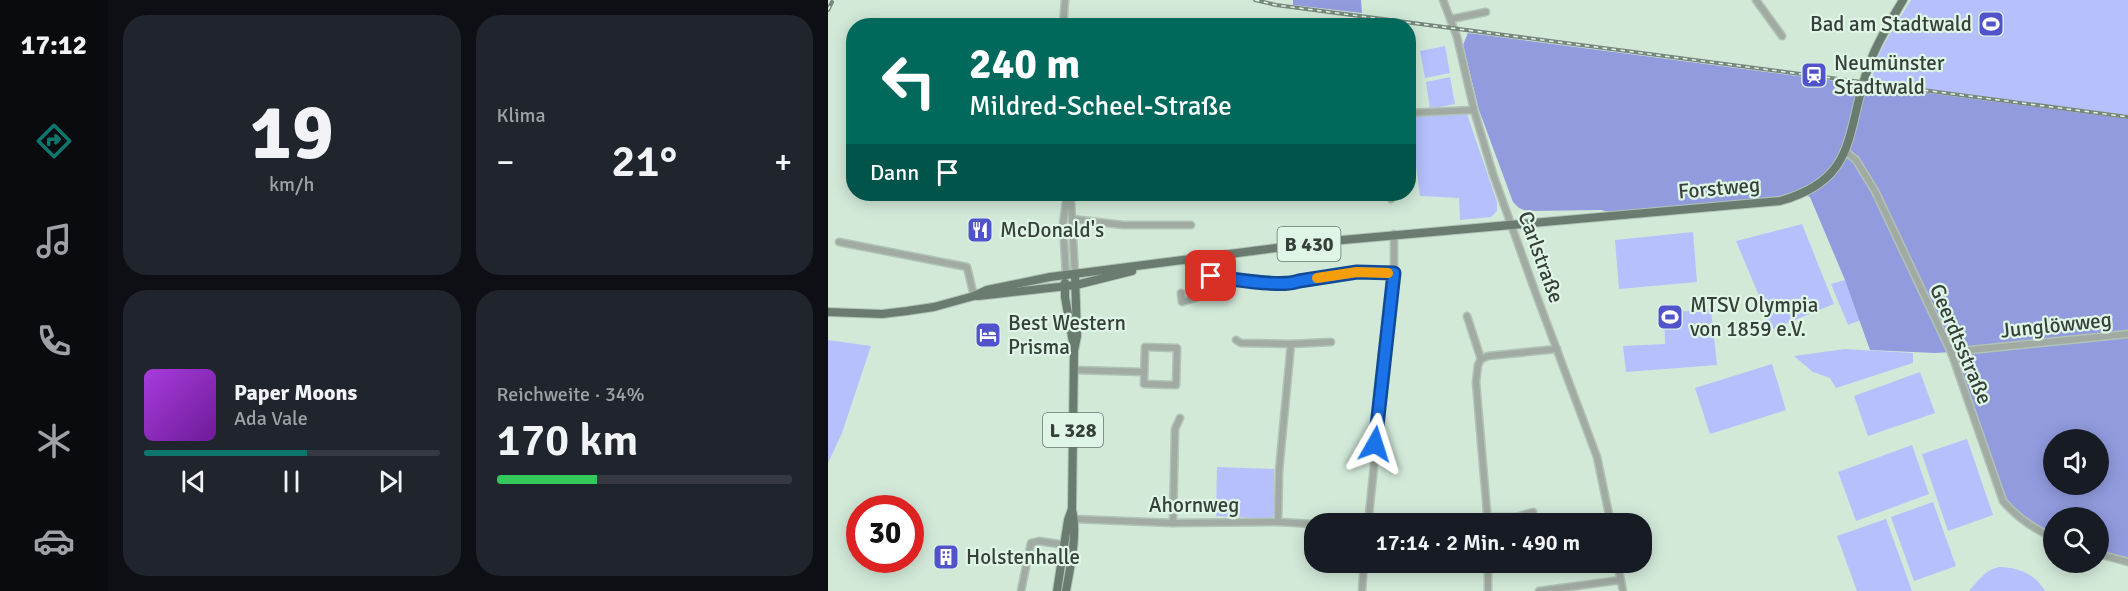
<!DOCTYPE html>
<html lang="de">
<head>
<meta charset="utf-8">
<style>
  body { margin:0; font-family:Signika,sans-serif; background:#20242c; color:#f1f3f6; height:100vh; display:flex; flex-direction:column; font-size:22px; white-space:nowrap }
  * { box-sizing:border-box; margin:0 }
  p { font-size:20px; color:#9ea1a6 }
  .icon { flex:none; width:33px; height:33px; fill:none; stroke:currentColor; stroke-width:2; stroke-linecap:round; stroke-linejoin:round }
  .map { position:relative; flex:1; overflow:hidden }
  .sheet { display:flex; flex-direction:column; gap:15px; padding:15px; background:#0d0f14; width:720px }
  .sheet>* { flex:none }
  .top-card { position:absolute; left:18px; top:18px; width:570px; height:183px; border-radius:24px; box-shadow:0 3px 15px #0003; background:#00695c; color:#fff; overflow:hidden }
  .tools { position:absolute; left:1215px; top:429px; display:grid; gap:12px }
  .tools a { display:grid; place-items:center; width:66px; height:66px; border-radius:50%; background:#171b24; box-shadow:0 3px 15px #0003; font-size:30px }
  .speed { position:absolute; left:18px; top:495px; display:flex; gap:12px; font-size:30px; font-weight:700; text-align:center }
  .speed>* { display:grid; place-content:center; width:78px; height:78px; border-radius:50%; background:#171b24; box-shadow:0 3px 15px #0003; line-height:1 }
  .speed .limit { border:9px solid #d22; background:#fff; color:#111 }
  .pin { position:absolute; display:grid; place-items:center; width:51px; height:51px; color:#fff; margin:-26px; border-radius:12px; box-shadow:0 3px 9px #0006 }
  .me { position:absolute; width:66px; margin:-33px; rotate:6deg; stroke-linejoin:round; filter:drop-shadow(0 0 4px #0008) }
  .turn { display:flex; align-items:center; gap:21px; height:126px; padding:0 24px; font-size:27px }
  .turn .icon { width:78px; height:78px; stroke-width:2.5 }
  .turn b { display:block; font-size:42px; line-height:51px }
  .then { display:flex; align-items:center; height:57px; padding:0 24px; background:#0003; gap:12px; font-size:22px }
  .big { font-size:45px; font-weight:600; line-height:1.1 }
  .sheet .card { flex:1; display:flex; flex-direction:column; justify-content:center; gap:9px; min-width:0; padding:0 21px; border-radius:24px; background:#20242c }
  .sheet .dial { align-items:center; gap:0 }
  .dial b { font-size:78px; line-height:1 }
  .song { display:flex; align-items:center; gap:18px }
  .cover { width:72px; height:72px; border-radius:9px; background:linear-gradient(135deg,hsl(280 70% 55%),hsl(280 70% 35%)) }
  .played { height:6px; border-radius:3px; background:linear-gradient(90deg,#0f766e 55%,#363941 55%) }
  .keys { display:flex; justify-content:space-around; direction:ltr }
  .heat { display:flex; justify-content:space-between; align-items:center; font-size:33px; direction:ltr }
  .charge { height:9px; border-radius:4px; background:linear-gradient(90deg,#34c759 34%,#363941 0) }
  .sheet .tiles { flex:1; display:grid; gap:15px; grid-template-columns:repeat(2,1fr) }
  .trip { position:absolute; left:476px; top:513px; width:348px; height:60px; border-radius:24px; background:#171b24; box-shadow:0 3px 15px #0003; font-weight:600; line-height:60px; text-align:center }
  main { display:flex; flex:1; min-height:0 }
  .dock { display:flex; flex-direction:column; width:108px; justify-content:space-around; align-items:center; background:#090b0e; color:#9ea1a6 }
  .dock .icon { width:42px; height:42px }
  .dock .active { color:#0f766e }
  .dock b { font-size:27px; color:#f1f3f6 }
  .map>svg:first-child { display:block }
  .green { fill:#b6c0fd }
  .forest { fill:#919bde; fill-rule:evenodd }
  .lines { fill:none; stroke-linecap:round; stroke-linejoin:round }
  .minor-casing { stroke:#b0c4b5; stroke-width:9 }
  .major-casing { stroke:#b0c4b5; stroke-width:10 }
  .minor { stroke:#a1aaa3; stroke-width:6 }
  .major { stroke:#6a7c6f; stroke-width:8 }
  .rail-casing { stroke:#78877c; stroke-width:4 }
  .rail { stroke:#dff6e6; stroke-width:1.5; stroke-dasharray:4.5; stroke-linecap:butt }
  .route-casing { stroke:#114b97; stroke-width:15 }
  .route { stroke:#1a73e8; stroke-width:10 }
  .slow { stroke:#f59e0b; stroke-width:10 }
  .labels { text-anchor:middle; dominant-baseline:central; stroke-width:4.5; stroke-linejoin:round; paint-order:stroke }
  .shield { fill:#dff6e6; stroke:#69766d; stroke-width:1.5 }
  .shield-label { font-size:20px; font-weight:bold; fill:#363f39 }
  .poi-label { font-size:21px; fill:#363f39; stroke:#dff6e6; text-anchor:start }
  .street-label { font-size:21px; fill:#363f39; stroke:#dff6e6 }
</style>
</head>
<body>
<main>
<nav class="dock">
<b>17:12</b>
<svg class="icon active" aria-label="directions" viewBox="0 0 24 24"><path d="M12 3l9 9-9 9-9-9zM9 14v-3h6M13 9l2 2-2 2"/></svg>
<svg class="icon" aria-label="music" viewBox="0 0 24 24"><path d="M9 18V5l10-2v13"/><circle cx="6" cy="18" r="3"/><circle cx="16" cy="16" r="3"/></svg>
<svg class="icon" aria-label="phone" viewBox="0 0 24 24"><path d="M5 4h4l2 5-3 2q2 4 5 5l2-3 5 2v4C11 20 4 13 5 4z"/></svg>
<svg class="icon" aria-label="climate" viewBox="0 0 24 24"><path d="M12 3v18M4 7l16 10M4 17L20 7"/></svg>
<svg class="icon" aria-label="car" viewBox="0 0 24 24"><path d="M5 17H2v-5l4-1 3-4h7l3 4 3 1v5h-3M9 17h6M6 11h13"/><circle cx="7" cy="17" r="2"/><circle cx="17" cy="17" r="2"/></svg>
</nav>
<section class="sheet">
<div class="tiles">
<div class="card dial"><b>19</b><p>km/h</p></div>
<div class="card"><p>Klima</p>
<div class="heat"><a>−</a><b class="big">21°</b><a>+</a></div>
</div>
<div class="card">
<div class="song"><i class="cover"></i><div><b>Paper Moons</b><p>Ada Vale</p></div></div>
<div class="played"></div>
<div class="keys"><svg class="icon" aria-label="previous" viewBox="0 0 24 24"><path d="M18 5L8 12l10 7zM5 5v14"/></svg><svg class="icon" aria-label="pause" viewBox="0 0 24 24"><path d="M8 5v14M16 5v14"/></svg><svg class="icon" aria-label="next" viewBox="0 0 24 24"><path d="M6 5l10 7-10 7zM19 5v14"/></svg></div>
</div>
<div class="card"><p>Reichweite · 34%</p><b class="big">170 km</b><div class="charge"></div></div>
</div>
</section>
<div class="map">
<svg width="1300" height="591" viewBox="0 0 1300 591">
  <rect width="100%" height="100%" fill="#d2e9d8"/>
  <g class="green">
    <path d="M1083,0h217v115l-256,-33c2,-29 25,-58 39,-82z"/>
    <polygon points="617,46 622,73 597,78 592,51"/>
    <polygon points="622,77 627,104 602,109 598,82"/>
    <polygon points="638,111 669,202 669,211 663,217 632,220 631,198 592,196 581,113"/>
    <polygon points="974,224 1006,304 945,329 908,241"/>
    <polygon points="865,232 869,282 791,289 787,240"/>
    <polygon points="1017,280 1033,320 1020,325 1003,284"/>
    <polygon points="883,309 889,365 798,372 795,346 837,344 836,313"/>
    <polygon points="0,340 43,346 14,433 0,463"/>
    <polygon points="1017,349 1085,353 1085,363 1008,388 1002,378 985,372 966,356"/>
    <polygon points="944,364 958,410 882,434 867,388"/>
    <polygon points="1092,372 1107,413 1040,436 1026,396"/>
    <polygon points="1139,439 1165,515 1120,531 1094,454"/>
    <polygon points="1084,445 1101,494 1028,521 1010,472"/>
    <polygon points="389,467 446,469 446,515 443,519 388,516"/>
    <polygon points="1105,502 1128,566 1086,581 1063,517"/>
    <polygon points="1058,519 1084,591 1029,591 1009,536"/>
    <path d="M1171,567c19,0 36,7 46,24h-76c9,-10 16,-21 30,-24z"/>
  </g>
  <g class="forest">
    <polygon points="465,0 533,0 534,13 465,5"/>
    <path d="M640,33l660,86v443l-29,-8 -1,-36h-44l-1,20 -17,-9 -33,-28 -52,-149 -16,1 -65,-3 -25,-70 -35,-83 -13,-6 -24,7 -163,14 -9,-2 -74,1 -8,-3 -6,-6 -34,-92 -16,-65zM1226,440h44v44h-44z"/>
  </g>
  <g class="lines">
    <g class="minor-casing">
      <g id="minor">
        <polyline points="615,0 629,37 646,110 665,174 708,294 769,457 783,524"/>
        <polyline points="928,0 954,36"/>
        <polyline points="623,19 658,12"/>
        <polyline points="235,26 237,0"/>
        <polyline points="580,113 646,110"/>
        <path d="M1018,152l10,8 19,31 76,161 52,149c14,17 31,28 51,37"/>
        <polyline points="239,194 243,202 247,275"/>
        <polyline points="561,194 563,199"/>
        <polyline points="244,219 295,225 363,225"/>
        <polyline points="11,242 139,267 146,296"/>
        <polyline points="238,275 235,224 239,194"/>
        <path d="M383,276c21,3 69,13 88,5l58,-9 37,1"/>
        <polyline points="353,293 354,302 377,295 385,269 386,255"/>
        <polyline points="370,296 369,288 375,285 381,285"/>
        <polyline points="639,316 653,359"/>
        <polyline points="408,340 413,343 463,344 503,342"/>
        <polygon points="317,347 349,348 348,385 316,384"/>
        <polyline points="1123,352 1300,334"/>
        <polyline points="246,370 316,372"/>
        <polyline points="660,517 688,517 705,512"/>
        <polyline points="246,519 345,523 450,522 486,524"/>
        <polyline points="450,522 451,471 463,344"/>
        <polyline points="345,523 347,429 352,418"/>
        <polyline points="540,524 566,273 566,234"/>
        <polyline points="660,524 648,382 650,365 653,359 660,356 729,349"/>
        <polyline points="1270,554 1300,562"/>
        <polyline points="789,562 795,591"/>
        <polyline points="193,591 203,543 211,541 237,545"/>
        <polyline points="534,591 536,562"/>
        <polyline points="660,591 660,562"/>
        <polyline points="711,591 793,580"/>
      </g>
    </g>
    <g class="major-casing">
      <g id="major">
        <polyline points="237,283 237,297 246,348"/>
        <polyline points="150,296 248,285 304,271"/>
        <path d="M0,312l54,2 25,-3 27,-4 40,-11 13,-6 63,-13 281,-36 449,-40c76,-21 66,-66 86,-127 8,-27 23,-50 37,-74"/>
        <polyline points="229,591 240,520 244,509 246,351 249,336 247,275"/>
        <path d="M238,591c4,-23 12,-58 6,-81"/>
      </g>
    </g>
    <use href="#minor" class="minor"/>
    <use href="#major" class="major"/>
    <g class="rail-casing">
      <g id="rail">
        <polyline points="427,0 448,5 1300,117"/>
        <polyline points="0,10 4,2"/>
      </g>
    </g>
    <use href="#rail" class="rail"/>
  </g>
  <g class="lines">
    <g class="route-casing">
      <path id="route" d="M383,276c21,3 70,12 88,5l58,-9 37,1 -19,171"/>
    </g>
    <use href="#route" class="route"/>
    <polyline class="slow" points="489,278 529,272 560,273"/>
  </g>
  <defs>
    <g id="stadium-square" transform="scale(1.35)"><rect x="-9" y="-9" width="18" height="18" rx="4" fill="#5153ca" stroke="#dff6e6"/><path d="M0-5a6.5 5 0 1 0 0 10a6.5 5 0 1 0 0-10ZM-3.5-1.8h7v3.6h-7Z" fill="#fff"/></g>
    <g id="station-square" transform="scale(1.35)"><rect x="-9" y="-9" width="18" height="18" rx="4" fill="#5153ca" stroke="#dff6e6"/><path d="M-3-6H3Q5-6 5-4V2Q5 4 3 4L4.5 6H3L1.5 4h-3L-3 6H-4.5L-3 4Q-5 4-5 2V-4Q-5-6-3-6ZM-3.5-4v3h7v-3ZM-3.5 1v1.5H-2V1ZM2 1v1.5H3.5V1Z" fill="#fff"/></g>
    <g id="restaurant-square" transform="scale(1.35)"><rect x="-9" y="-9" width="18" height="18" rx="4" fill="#5153ca" stroke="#dff6e6"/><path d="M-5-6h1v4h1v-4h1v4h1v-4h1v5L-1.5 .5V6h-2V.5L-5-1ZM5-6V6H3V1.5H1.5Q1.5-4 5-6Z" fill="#fff"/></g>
    <g id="hotel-square" transform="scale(1.35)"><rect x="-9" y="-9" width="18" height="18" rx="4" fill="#5153ca" stroke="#dff6e6"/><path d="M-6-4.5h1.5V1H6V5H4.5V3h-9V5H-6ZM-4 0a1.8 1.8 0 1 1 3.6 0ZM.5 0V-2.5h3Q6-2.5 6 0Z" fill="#fff"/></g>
    <g id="building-square" transform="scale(1.35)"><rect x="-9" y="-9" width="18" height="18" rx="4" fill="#5153ca" stroke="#dff6e6"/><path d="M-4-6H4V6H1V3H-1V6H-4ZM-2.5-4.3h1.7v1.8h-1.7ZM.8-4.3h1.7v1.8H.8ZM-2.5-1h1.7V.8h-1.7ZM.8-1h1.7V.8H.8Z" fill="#fff"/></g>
  </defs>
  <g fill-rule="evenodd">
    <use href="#stadium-square" x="1163" y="24"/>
    <use href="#station-square" x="986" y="75"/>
    <use href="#restaurant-square" x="152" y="230"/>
    <use href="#stadium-square" x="842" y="317"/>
    <use href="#hotel-square" x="160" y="335"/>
    <use href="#building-square" x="118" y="557"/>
  </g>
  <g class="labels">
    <g class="shield">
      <rect x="449.5" y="227" width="63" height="34" rx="4.5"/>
      <rect x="215" y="413" width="60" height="34" rx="4.5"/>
    </g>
    <g class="shield-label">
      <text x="481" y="244">B 430</text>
      <text x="245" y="430">L 328</text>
    </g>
    <g class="poi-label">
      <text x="1144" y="24" text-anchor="end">Bad am Stadtwald</text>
      <text x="1006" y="63">Neumünster<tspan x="1006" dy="24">Stadtwald</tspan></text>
      <text x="172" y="230">McDonald's</text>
      <text x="862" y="305">MTSV Olympia<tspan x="862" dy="24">von 1859 e.V.</tspan></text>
      <text x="180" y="323">Best Western<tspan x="180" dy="24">Prisma</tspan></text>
      <text x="138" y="557">Holstenhalle</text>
    </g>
    <g class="street-label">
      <text transform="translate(891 188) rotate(-5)">Forstweg</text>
      <text transform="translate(713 257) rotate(70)">Carlstraße</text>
      <text transform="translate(1228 325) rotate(-6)">Junglöwweg</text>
      <text transform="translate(1133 344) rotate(67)">Geerdtsstraße</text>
      <text x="366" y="505">Ahornweg</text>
    </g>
  </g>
</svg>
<div class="tools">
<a><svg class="icon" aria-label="sound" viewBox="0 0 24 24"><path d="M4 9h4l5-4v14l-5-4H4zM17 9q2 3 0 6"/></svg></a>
<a><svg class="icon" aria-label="search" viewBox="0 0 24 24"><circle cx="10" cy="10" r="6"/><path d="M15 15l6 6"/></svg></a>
</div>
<div class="speed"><div class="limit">30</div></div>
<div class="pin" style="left:383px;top:276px;background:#d93025"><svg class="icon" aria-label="arrive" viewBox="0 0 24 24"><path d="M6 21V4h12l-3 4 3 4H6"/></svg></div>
<svg class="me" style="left:547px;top:444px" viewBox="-20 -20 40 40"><path d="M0-17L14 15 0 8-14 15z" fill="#1a73e8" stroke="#fff" stroke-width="4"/></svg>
<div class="trip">17:14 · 2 Min. · 490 m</div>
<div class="top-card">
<div class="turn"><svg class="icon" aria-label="left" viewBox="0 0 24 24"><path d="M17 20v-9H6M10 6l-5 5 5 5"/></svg><div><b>240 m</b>Mildred-Scheel-Straße</div></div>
<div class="then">Dann<svg class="icon" aria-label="arrive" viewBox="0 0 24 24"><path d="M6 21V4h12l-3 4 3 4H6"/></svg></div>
</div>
</div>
</main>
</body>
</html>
